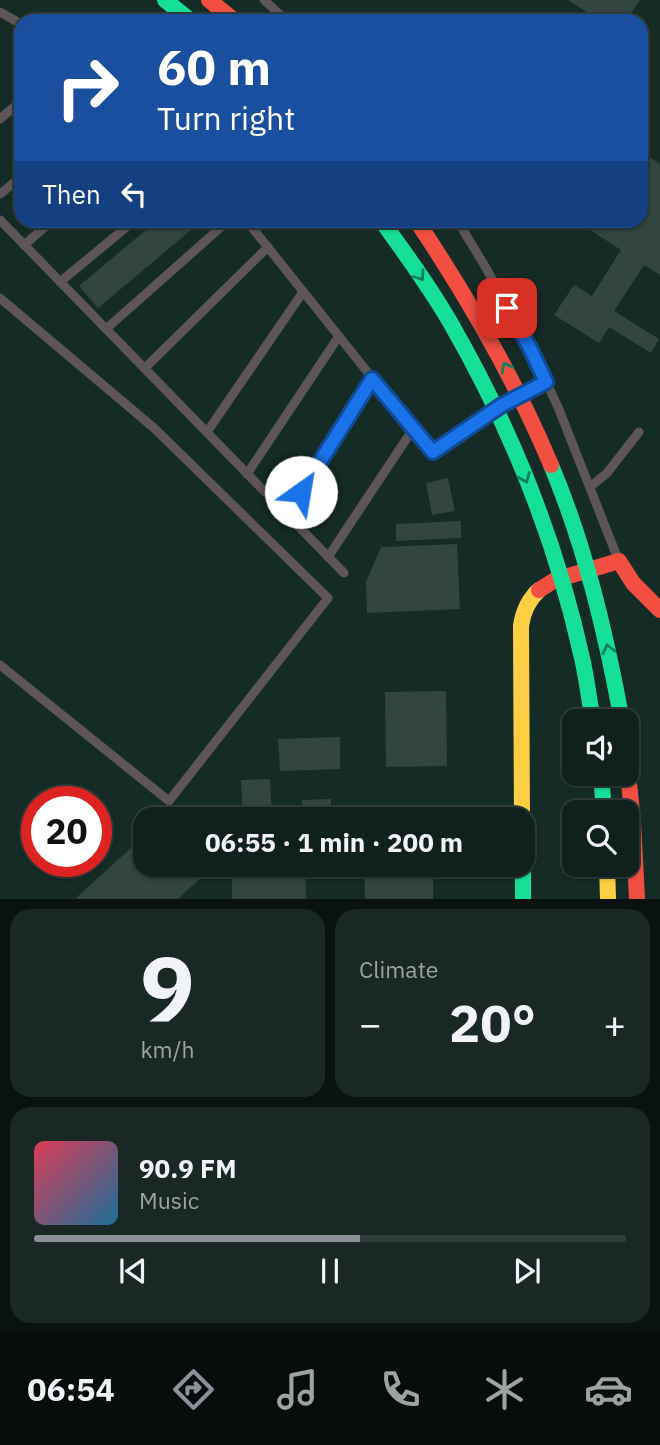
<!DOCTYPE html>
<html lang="en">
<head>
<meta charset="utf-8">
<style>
  body { margin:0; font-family:"IBM Plex Sans",sans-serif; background:#192825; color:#f1f3f6; height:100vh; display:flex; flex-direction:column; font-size:26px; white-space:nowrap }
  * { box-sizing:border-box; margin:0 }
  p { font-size:23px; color:#9ca3a3 }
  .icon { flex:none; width:38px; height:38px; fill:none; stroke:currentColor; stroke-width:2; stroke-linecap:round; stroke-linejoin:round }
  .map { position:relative; height:899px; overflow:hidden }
  .side { display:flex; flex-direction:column; gap:10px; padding:10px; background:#09120f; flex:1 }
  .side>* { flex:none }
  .hud { position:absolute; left:14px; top:14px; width:634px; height:214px; border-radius:21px; box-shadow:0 2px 5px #0004,0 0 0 2px #303e3b; background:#1a4fa0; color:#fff; overflow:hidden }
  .tools { position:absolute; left:562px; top:709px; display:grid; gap:14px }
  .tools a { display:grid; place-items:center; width:77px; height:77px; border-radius:14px; background:#10201c; box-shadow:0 2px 5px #0004,0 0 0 2px #303e3b; font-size:35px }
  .speed { position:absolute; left:21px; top:786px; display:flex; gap:14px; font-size:35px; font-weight:700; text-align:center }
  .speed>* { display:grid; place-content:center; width:91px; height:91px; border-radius:50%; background:#10201c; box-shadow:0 2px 5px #0004,0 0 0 2px #303e3b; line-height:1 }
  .speed .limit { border:10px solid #d22; background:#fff; color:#111 }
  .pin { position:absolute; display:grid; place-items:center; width:60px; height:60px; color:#fff; margin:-30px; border-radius:14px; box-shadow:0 4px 10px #0006 }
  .me { position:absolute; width:77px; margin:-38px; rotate:32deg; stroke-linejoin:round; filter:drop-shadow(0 0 5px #0008) }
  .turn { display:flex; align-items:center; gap:24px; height:147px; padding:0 28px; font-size:32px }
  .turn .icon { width:91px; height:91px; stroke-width:2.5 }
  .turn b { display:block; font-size:49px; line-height:60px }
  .then { display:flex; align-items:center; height:66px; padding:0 28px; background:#0003; gap:14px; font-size:26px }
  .big { font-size:52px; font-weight:700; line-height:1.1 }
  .side .tile { flex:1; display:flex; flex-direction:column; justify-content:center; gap:10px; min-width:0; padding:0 24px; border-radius:21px; background:#192825 }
  .side .dial { align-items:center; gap:0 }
  .dial b { font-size:91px; line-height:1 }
  .song { display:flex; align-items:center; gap:21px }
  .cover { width:84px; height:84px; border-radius:10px; background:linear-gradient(135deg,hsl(350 70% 55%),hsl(200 70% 35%)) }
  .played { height:7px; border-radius:4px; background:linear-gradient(90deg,#8c9099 55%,#303e3b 55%) }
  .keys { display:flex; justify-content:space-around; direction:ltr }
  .heat { display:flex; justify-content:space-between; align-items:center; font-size:38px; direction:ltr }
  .side .tiles { flex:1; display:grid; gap:10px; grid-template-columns:1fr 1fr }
  .tile:last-child { grid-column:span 2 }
  .trip { position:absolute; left:133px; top:807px; width:402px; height:70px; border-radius:21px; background:#10201c; box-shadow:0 2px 5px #0004,0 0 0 2px #303e3b; font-weight:700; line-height:70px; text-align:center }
  .menu { display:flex; height:112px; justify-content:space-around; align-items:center; background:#060d0b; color:#9ca3a3 }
  .menu .icon { width:49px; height:49px }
  .menu .active { color:#8c9099 }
  .menu b { font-size:32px; color:#f1f3f6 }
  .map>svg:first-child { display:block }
  .building { fill:#334541 }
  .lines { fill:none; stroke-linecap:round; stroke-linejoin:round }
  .lane { stroke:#5e5558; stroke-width:9 }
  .fast { stroke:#16e098; stroke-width:16 }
  .slow { stroke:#ffcf43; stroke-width:16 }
  .jam { stroke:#f24e42; stroke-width:16 }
  .fast-bridge { stroke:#16e098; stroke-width:16 }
  .jam-bridge { stroke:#f24e42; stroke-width:16 }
  .oneway { stroke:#10815d }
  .route-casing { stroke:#114b97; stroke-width:18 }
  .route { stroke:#1a73e8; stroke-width:12 }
</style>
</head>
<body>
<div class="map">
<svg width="660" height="899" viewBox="0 0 660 899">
  <rect width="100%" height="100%" fill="#152b26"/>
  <g class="building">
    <polygon points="568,0 640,0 626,21 601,21"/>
    <polygon points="640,122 649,127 640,140"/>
    <polygon points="640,151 660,164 660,275 644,265 614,311 659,339 651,353 609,327 599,343 554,315 574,285 592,296 621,250 575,220 640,220"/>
    <polygon points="158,220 203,220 98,308 79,286"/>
    <polygon points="448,478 455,511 432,515 426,483"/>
    <polygon points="461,521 461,538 396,541 396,524"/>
    <polygon points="457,544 460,609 367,613 366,582 381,547"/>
    <polygon points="446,691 447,766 386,767 385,692"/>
    <polygon points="340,737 340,769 280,771 278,739"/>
    <polygon points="270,779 272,819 243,819 241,780"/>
    <polygon points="331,799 331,819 302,819 302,800"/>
    <polygon points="145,835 145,864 191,864 202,877 178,899 75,899"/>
    <polygon points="232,864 305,864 306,899 232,899"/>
    <polygon points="364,864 433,864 433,899 365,899"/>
  </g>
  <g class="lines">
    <g class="lane">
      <polyline points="264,0 287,21"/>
      <polyline points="0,12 21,24"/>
      <polyline points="0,119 21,101"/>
      <polyline points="0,194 21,177"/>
      <polyline points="0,220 344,573"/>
      <polyline points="246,220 413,429 328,557"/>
      <polyline points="457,220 486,268 530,348 558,407 618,559"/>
      <polyline points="24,245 53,220"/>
      <polyline points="60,282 135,220"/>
      <polyline points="0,298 154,428 328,598 169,801 0,665"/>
      <polyline points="106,329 229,220"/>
      <polyline points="145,368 268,247"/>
      <polyline points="413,429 433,452 493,411"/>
      <polyline points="207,432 303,292"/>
      <polyline points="247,474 339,336"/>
      <polyline points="590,487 607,473 639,432"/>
      <polyline points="287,515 372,379"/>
    </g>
    <g class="fast">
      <polyline points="165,0 191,21"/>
      <polyline points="601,774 604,812"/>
      <polyline points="523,864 523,899"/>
    </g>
    <g class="slow">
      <path d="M522,819l-1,-193c2,-14 7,-26 18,-36"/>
      <polyline points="607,864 608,899"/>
    </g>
    <g class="jam">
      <polyline points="209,0 235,21"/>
      <polyline points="539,590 555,580 619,561 633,583 660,610"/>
      <polyline points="626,755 633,821 637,899"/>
    </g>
    <g class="fast-bridge">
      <path d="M381,220c24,33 48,66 69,102 60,104 106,218 132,336 5,21 7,42 11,63"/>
      <path d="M551,465c34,81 54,165 70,251"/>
    </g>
    <path class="jam-bridge" d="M416,220c53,79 98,157 135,245"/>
  </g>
  <defs><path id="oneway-chevron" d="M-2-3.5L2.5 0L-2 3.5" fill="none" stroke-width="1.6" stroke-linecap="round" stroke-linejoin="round" transform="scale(1.75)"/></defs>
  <g class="oneway">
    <use href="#oneway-chevron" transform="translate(420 276) rotate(56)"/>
    <use href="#oneway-chevron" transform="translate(506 367) rotate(-118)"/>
    <use href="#oneway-chevron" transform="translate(525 478) rotate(67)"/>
    <use href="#oneway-chevron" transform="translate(608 649) rotate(-103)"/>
  </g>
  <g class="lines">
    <g class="route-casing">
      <polyline id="route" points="301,492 372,379 433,452 502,405 546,382 530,348 507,308"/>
    </g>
    <use href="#route" class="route"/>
  </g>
</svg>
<div class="tools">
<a><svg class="icon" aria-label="sound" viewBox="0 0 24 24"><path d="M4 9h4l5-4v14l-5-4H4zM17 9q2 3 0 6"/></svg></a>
<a><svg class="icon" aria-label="search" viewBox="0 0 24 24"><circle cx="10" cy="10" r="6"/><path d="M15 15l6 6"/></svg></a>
</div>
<div class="speed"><div class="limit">20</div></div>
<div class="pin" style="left:507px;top:308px;background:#d93025"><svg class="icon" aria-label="arrive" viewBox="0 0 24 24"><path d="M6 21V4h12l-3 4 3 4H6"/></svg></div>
<svg class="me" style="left:301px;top:492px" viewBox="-20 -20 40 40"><circle r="19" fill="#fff"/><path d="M0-13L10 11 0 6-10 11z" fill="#1a73e8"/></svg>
<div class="trip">06:55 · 1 min · 200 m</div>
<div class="hud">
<div class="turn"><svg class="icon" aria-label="right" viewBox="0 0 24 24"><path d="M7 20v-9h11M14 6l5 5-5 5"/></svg><div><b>60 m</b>Turn right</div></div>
<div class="then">Then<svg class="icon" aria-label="left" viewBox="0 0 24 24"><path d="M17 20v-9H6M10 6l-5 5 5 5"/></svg></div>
</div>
</div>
<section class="side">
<div class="tiles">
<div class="tile dial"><b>9</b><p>km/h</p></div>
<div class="tile"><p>Climate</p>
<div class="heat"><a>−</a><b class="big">20°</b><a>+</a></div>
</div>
<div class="tile">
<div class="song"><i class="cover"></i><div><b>90.9 FM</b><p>Music</p></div></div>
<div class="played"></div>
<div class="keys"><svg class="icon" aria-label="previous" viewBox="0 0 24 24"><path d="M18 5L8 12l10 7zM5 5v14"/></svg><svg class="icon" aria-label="pause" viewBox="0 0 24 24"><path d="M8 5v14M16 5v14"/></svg><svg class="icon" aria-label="next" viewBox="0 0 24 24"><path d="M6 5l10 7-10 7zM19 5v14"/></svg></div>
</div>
</div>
</section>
<nav class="menu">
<b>06:54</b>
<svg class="icon active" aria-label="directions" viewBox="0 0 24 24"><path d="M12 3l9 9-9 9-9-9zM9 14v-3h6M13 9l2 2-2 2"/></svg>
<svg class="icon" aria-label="music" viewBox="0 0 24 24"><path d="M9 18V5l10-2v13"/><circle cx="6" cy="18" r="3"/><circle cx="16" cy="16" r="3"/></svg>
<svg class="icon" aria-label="phone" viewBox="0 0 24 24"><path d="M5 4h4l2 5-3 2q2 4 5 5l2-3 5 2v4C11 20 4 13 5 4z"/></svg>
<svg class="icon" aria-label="climate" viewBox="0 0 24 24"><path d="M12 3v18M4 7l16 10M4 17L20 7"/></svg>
<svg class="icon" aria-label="car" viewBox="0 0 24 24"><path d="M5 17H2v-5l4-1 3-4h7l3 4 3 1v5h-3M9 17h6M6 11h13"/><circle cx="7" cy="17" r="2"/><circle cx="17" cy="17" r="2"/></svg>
</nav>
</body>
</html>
